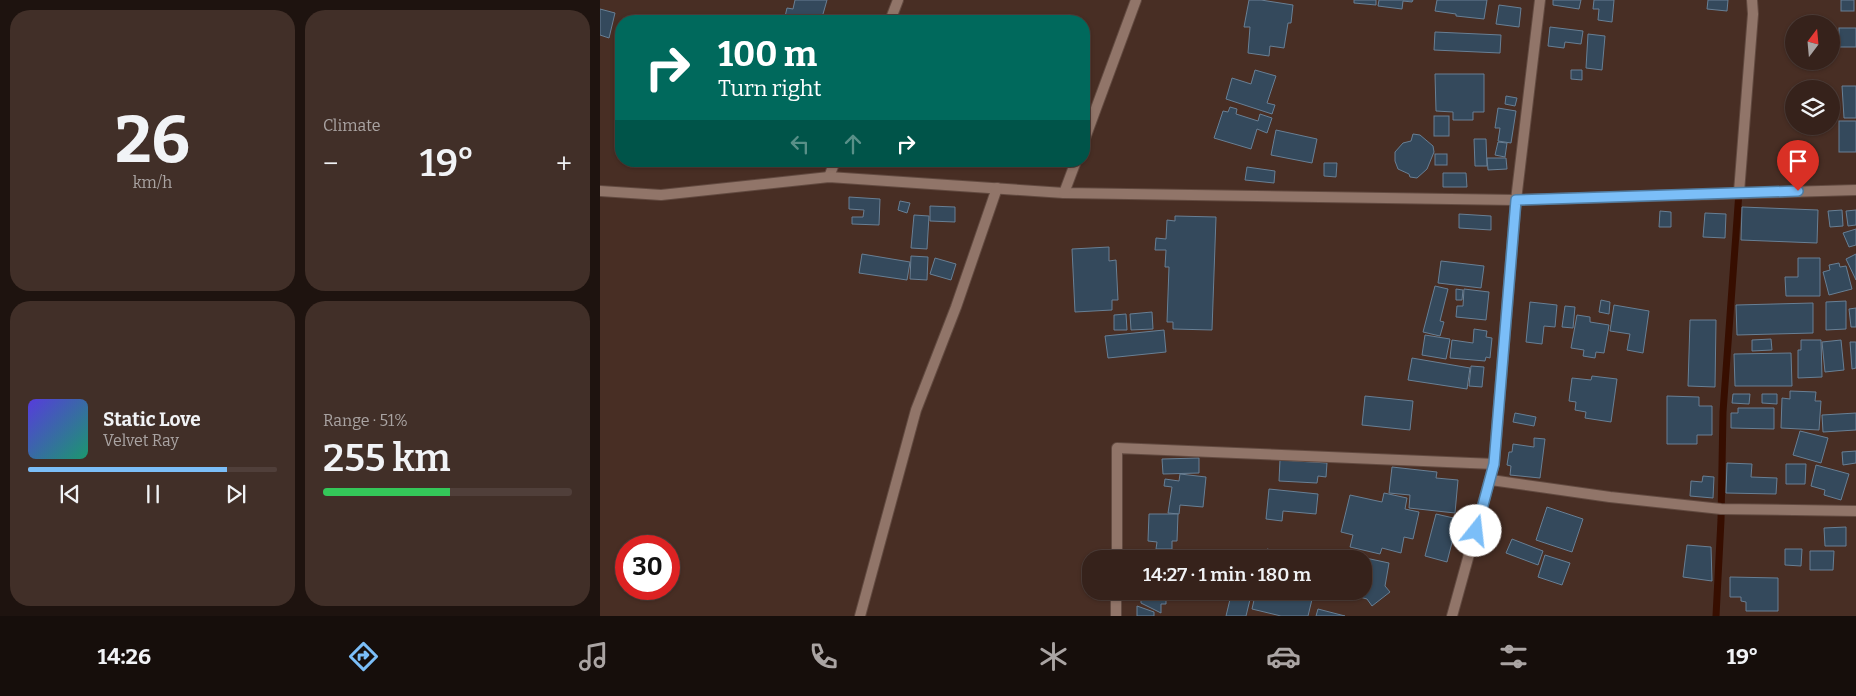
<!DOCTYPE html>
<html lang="en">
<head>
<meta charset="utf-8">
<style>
  body { margin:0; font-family:Bitter,serif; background:#412f28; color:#f1f3f6; height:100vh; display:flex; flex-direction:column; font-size:19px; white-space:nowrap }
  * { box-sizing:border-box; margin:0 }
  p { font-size:16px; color:#aaa4a3 }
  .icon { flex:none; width:28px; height:28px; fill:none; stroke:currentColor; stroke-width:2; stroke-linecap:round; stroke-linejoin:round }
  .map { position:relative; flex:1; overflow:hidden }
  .panel { display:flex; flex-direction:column; gap:10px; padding:10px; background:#1e130f; width:600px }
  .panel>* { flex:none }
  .guide { position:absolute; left:15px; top:15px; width:475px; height:152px; border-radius:20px; box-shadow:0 1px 4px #0004,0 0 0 1px #503f3a; background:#00695c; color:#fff; overflow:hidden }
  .needle { width:32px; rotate:16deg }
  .tools { position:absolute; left:1185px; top:15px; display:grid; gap:10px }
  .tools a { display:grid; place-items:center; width:55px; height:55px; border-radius:50%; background:#36221b; box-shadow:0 1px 4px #0004,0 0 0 1px #503f3a; font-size:25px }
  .speed { position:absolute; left:15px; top:535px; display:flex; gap:10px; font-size:25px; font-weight:700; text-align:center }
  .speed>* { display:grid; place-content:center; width:65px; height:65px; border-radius:50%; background:#36221b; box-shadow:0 1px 4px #0004,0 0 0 1px #503f3a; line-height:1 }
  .speed .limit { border:8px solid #d22; background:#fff; color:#111 }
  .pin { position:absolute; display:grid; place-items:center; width:42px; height:42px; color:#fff; margin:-51px -21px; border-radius:50% 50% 50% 0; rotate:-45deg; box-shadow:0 0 5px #0007 }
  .pin .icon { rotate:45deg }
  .me { position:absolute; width:55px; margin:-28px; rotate:16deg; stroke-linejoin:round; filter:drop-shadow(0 0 4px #0008) }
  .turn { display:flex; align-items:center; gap:18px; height:105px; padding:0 20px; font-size:22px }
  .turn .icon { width:65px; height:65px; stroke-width:2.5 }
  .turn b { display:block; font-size:35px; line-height:42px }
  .lanes { display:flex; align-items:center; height:48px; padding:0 20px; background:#0003; justify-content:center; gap:25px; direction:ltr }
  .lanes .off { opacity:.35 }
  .big { font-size:38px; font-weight:600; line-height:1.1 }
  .panel .tile { flex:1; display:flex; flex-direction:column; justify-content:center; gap:8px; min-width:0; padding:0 18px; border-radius:20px; background:#412f28 }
  .panel .dial { align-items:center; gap:0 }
  .dial b { font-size:65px; line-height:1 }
  .song { display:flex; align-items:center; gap:15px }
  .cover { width:60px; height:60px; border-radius:8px; background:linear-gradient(135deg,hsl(250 70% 55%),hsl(160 70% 35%)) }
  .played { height:5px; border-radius:2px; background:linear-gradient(90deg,#7bbef8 80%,#503f3a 80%) }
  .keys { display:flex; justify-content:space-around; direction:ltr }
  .heat { display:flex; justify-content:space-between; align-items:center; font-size:28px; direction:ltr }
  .charge { height:8px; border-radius:4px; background:linear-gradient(90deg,#34c759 51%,#503f3a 0) }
  .panel .tiles { flex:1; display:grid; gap:10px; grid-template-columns:repeat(2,1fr) }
  .trip { position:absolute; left:482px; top:550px; width:290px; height:50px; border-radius:20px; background:#36221b; box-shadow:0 1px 4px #0004,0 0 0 1px #503f3a; font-weight:600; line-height:50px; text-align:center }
  .tab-bar { display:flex; height:80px; justify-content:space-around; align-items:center; background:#160e0b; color:#aaa4a3 }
  .tab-bar .icon { width:35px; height:35px }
  .tab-bar .selected { color:#7bbef8 }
  .tab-bar b { font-size:22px; color:#f1f3f6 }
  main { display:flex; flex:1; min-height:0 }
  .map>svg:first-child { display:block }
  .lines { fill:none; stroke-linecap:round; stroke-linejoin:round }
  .stream { stroke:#370e00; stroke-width:7 }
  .building { fill:#34495c; stroke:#687f94 }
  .minor-casing { stroke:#624a40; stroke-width:12 }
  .minor { stroke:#917569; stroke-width:10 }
  .route-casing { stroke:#507ca1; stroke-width:12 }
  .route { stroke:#7bbef8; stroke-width:9 }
</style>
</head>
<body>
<main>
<section class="panel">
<div class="tiles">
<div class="tile dial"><b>26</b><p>km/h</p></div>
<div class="tile"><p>Climate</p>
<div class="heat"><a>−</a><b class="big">19°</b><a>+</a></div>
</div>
<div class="tile">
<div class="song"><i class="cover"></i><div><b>Static Love</b><p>Velvet Ray</p></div></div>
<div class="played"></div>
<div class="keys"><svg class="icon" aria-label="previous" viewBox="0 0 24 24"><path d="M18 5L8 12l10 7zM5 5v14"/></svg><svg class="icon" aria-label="pause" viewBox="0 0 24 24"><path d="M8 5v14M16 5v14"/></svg><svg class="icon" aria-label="next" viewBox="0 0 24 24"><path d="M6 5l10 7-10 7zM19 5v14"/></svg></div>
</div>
<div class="tile"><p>Range · 51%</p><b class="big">255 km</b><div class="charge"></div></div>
</div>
</section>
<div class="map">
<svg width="1256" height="616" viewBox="0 0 1256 616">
  <rect width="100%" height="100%" fill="#482e24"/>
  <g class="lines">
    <polyline class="stream" points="1116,616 1121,520 1123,412 1139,192"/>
  </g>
  <g class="building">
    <polygon points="195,0 227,0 221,21 184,21 187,8 193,9"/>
    <polygon points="649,0 661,0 693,5 691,23 688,23 684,48 670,46 669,56 648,53 650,27 644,27"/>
    <polygon points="754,0 776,0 776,5 754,3"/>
    <polygon points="779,0 813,0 812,2 803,1 802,9 778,6"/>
    <polygon points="837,0 887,0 884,19 856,16 856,14 835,11"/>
    <polygon points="953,0 981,0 979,9 953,5"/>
    <polygon points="994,0 1014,0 1012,22 998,20 999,9 993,9"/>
    <polygon points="1108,0 1128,0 1127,11 1107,9"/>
    <rect x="1241" y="0" width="13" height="11"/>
    <polygon points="899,5 921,8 919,27 896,24"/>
    <polygon points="0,9 15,13 9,38 0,35"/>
    <polygon points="950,27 983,31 981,44 965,42 964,48 948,46"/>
    <rect x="1239" y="28" width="17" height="19"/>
    <polygon points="835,32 901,35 900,53 834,50"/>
    <polygon points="988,34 1005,36 1002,70 986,68"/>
    <polygon points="655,70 676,76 667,103 675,105 672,114 626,99 632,78 651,84"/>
    <polygon points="971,70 982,70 982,80 971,79"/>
    <polygon points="835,74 884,74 884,112 873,112 873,120 853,120 853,112 836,111"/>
    <polygon points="1242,86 1256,86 1256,118 1244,118"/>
    <polygon points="906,96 917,98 915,106 905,104"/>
    <polygon points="630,107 637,109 636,114 658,121 660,114 672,118 667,133 657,129 651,149 614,138 623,111 628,112"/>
    <polygon points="898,108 916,111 911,143 898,141 900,128 895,128"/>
    <rect x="834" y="116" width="15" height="20"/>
    <rect x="1239" y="121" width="17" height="31"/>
    <polygon points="676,130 717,139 712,163 671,155"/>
    <polygon points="813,134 820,135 833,146 834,152 827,169 817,178 810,177 809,174 798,169 795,161 795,152 803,143 811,141"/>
    <polygon points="874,139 886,139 887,166 875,166"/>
    <polygon points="898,142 907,143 905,157 895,155"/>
    <rect x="835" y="154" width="12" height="11"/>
    <polygon points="887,158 906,158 907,169 888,170"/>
    <polygon points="364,161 401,161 401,164"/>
    <polygon points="724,163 737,163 736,177 724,176"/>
    <polygon points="647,167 675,171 674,183 645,180"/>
    <polygon points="843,173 866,173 867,187 843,187"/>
    <polygon points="249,197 280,199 279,225 252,224 252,217 263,217 264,210 249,209"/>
    <polygon points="300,201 310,203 307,213 298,210"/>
    <polygon points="330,206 355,207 355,222 330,221"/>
    <polygon points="1142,207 1218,210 1217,243 1141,240"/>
    <polygon points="1242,210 1243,226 1230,227 1228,211"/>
    <polygon points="1256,210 1256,225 1248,226 1246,211"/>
    <polygon points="1060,211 1071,212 1071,227 1059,227"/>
    <polygon points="1105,213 1126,214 1125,238 1103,237"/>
    <polygon points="859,214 891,216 891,230 859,228"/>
    <polygon points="314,215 329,216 327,249 311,248"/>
    <polygon points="575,216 616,217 612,330 573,329 573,322 567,322 569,267 565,267 566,250 555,250 556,238 566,239 567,220 575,221"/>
    <polygon points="1256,229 1256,245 1249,247 1243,233"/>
    <polygon points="509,247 509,261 516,260 518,300 512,300 512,310 475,312 472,249"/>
    <polygon points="262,254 310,262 307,280 259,273"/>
    <polygon points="1256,254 1256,280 1246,259"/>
    <polygon points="311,256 328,257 327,280 310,279"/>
    <polygon points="335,258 356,264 351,280 330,274"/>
    <polygon points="1198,258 1220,258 1220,296 1186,296 1185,277 1198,277"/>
    <polygon points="841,261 884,266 881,288 838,283"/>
    <polygon points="1239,263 1240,267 1246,266 1252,289 1229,295 1223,272 1230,270 1229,265"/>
    <polygon points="835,286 848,289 840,321 844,322 840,336 823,332"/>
    <polygon points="856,289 863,290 862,300 856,300"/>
    <polygon points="864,289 889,292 886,320 856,317 857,306 863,306"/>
    <polygon points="1001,300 1010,302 1009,314 999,312"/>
    <polygon points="1246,301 1246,329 1226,330 1226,302"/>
    <polygon points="930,302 957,305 955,327 944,326 942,344 926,342"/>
    <polygon points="1213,303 1213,333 1137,335 1136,305"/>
    <polygon points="1014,305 1049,311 1043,353 1027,350 1030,334 1010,331"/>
    <polygon points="965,306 975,307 973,328 962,327"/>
    <polygon points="1256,308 1256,327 1251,327 1249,309"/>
    <polygon points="552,312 553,329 531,330 530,314"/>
    <polygon points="526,314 527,330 514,330 514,315"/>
    <polygon points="977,315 990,317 990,322 1009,325 1004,353 996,352 995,358 983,356 984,350 971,348"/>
    <polygon points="1090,320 1116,320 1115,387 1088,386"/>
    <polygon points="874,329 887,331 886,337 892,338 890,358 886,357 885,361 850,358 852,340 873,343"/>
    <polygon points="564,330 566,352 508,358 505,336"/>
    <polygon points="825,335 850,339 846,359 822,355"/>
    <polygon points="1171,339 1172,350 1152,351 1152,340"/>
    <polygon points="1201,340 1221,340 1222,377 1198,378 1198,350 1201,350"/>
    <polygon points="1241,340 1244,370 1225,372 1222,342"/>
    <polygon points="1250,342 1256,342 1256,368 1252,369"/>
    <polygon points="1191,353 1192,386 1135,386 1134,354"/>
    <polygon points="812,358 870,368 867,389 808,380"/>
    <polygon points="871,366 884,367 882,387 869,386"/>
    <polygon points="992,376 1017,379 1011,422 985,418 986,412 975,410 976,402 969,401 972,378 991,380"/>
    <polygon points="1190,391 1216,392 1215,401 1221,401 1219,430 1181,428 1182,398 1190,399"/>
    <polygon points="1133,394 1150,394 1149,404 1132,403"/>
    <polygon points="1162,394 1177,394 1177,404 1162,403"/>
    <polygon points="765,396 813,401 810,430 762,425"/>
    <polygon points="1067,396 1099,397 1099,406 1112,406 1112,435 1097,435 1097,444 1067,444"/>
    <polygon points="1138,408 1174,408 1174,429 1131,428 1131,413 1138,413"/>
    <polygon points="915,413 936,417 934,426 913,422"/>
    <polygon points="1256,413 1256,430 1223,432 1222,415"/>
    <polygon points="1200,431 1228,438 1221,463 1193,455"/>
    <polygon points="934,438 945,439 940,478 910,475 911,466 907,465 909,452 912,452 913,444 934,447"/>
    <polygon points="1256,451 1256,463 1243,465 1242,452"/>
    <polygon points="599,458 599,473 563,474 562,459"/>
    <polygon points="680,460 727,463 726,477 718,476 717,483 679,481"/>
    <polygon points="1127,463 1152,464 1151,477 1177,478 1176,494 1126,493"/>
    <polygon points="1186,464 1206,464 1205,484 1186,484"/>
    <polygon points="1216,465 1249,474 1241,500 1224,495 1225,490 1211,486"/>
    <polygon points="792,467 837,472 836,478 858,480 855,513 809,508 810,495 789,493"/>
    <polygon points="580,474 606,477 603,507 580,505 579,514 568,513 572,487 564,486 565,479 579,481"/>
    <polygon points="1103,476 1114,477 1113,498 1090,496 1091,481 1102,482"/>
    <polygon points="669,489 718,494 716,514 683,511 682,521 666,519"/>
    <polygon points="784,493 807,498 805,509 819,512 813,539 804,537 801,553 782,548 780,554 750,547 753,535 741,532 750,495 782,502"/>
    <polygon points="947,507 983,519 972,552 936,540"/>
    <polygon points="549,514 578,514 577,541 572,541 572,549 556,549 557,542 548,541"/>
    <polygon points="836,514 858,519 847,562 825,556"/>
    <polygon points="1246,527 1246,546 1225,546 1224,528"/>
    <polygon points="912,539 943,551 938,565 906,553"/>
    <polygon points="1087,545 1111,547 1112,581 1083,577"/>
    <polygon points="667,549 704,559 665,559"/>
    <polygon points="1185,549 1202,549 1201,566 1185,565"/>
    <polygon points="1210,551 1234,551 1233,570 1210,570"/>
    <polygon points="747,554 789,563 785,586 790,592 772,606 767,599 752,595 748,591 764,591 764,559 746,559"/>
    <polygon points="945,555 970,563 962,585 938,577"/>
    <polygon points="1130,577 1178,578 1178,611 1146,611 1146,602 1141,601 1141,597 1130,597"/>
    <polygon points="541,591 566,591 566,604 561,604 561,613 541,603"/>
    <polygon points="632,591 652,591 646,616 626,616"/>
    <polygon points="656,591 714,591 708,616 681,616 652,609"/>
    <polygon points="537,606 554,612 554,616 537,616"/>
    <polygon points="718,609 745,616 716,616"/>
  </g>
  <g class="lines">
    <g class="minor-casing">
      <g id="minor">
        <polyline points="290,21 298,0"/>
        <polyline points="484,141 536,0"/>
        <polyline points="229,177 235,161"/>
        <polyline points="0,191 61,195 229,177 464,193 916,200 1256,190"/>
        <polyline points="1139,192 1153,14 1152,0"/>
        <polyline points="464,193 476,161"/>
        <polyline points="891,480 1010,497 1121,509 1256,511"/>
        <polyline points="517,559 517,448 894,464"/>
        <polyline points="260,616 316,410 356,307 397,188"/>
        <polyline points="516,616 516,591"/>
        <polyline points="852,616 894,464 916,200 940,0"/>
      </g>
    </g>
    <use href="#minor" class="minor"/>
  </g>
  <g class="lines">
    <g class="route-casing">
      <polyline id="route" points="876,531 894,464 916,200 1198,191"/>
    </g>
    <use href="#route" class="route"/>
  </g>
</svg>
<div class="tools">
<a><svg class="needle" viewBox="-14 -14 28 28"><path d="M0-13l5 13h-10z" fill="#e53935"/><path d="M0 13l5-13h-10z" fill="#aaa4a3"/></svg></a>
<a><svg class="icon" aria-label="layers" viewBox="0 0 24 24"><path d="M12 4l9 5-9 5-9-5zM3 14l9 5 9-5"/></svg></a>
</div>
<div class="speed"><div class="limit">30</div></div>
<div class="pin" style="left:1198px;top:191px;background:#d93025"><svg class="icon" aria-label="arrive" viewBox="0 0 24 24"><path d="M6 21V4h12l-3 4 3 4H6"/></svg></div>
<svg class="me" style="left:876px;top:531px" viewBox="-20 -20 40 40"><circle r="19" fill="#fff"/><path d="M0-13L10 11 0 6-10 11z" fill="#7bbef8"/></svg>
<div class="trip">14:27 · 1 min · 180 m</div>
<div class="guide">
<div class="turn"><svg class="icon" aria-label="right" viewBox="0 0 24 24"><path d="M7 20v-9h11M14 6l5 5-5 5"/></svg><div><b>100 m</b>Turn right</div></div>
<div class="lanes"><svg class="icon off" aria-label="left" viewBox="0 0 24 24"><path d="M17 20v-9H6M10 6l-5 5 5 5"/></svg><svg class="icon off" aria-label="ahead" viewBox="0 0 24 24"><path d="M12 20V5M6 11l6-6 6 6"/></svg><svg class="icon" aria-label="right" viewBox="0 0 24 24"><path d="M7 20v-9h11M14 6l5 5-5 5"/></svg></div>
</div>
</div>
</main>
<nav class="tab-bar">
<b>14:26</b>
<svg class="icon selected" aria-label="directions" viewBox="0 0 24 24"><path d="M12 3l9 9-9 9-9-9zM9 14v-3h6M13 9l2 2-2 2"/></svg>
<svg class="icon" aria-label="music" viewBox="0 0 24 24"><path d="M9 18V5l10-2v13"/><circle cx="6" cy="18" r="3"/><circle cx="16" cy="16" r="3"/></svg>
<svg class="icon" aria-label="phone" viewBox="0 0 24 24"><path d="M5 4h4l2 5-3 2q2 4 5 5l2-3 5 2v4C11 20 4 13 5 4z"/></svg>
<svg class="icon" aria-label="climate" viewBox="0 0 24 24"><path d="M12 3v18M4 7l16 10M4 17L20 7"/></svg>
<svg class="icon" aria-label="car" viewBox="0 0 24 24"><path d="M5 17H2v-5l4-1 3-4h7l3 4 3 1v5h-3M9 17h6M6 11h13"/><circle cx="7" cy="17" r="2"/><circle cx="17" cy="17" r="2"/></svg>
<svg class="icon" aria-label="filters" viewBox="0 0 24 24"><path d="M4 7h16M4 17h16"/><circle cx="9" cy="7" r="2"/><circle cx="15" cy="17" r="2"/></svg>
<b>19°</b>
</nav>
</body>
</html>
